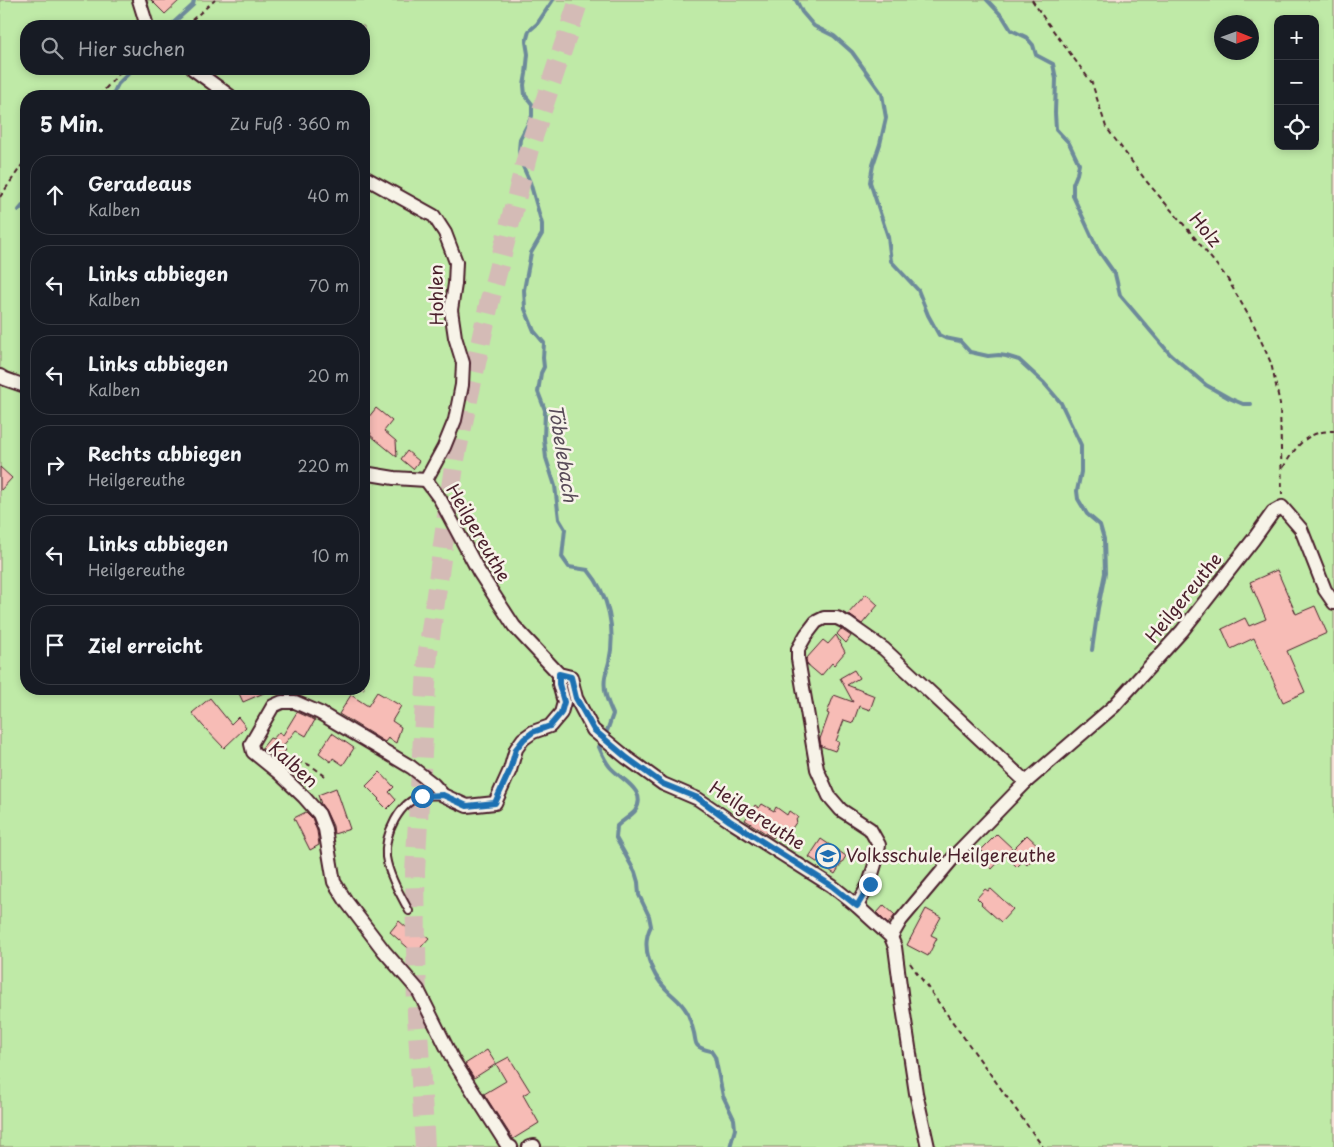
<!DOCTYPE html>
<html lang="de">
<meta charset="utf-8">
<style>
:root{--surface:#171b24;--page:#242831;--text:#f1f3f6;--muted:#9ea1a6;--line:#363941}
body{margin:0;font-family:"Playpen Sans",sans-serif;background:var(--page);color:var(--text)}
.controls{position:absolute;right:15px;top:15px;display:grid;overflow:hidden;border-radius:10px;box-shadow:0 2px 8px #0003}
.controls button{width:45px;height:45px;display:grid;place-items:center;padding:0;border:0;border-bottom:1px solid var(--line);background:var(--surface);color:var(--text);font:25px sans-serif}
.compass{position:absolute;left:1214px;top:15px;width:45px;height:45px;border-radius:50%;background:var(--surface);box-shadow:0 2px 8px #0003;rotate:91deg}
.stop{position:absolute;width:15px;height:15px;margin:-11px;border:4px solid #1f6fb2;border-radius:50%;background:#fff}
.stop.end{background:#1f6fb2;border-color:#fff;box-shadow:0 1px 5px #0008}
.list{margin:0;padding:0;list-style:none}
h2{display:flex;justify-content:space-between;align-items:center;height:65px;margin:0;padding:0 20px;font-size:21px}
h2 small{font-size:16px;font-weight:400;color:var(--muted)}
.list li{display:grid;grid-template-columns:32px 1fr auto;gap:15px;align-items:center;box-sizing:border-box;height:80px;margin:0 10px 10px;padding:0 10px;border:1px solid var(--line);border-radius:20px}
.list b{display:block;font-size:19px;white-space:nowrap}
.list p{margin:0;font-size:16px;white-space:nowrap;color:var(--muted)}
.list em{font-size:16px;font-style:normal;color:var(--muted)}
.icon{flex:none;width:28px;height:28px;fill:none;stroke:currentColor;stroke-width:2;stroke-linecap:round;stroke-linejoin:round}
.map{position:relative;flex:none;width:1334px;height:1147px;overflow:hidden}
.search{position:absolute;background:var(--surface);box-shadow:0 2px 8px #0003;left:20px;top:20px;width:350px;height:55px;display:flex;align-items:center;gap:12px;box-sizing:border-box;padding:0 18px;border-radius:20px;color:var(--muted);font-size:19px}
.panel{position:absolute;background:var(--surface);box-shadow:0 2px 8px #0003;left:20px;top:90px;width:350px;height:605px;border-radius:20px}
.map>svg:first-child{display:block}
</style>
<div class="map">
<svg width="1334" height="1147" viewBox="0 0 1334 1147">
<rect width="100%" height="100%" fill="#f7e2d9"/>
<filter id="ink" filterUnits="userSpaceOnUse"><feTurbulence type="fractalNoise" baseFrequency=".02" numOctaves="2"/><feDisplacementMap in="SourceGraphic" scale="10" xChannelSelector="R" yChannelSelector="G"/><feConvolveMatrix kernelMatrix="1 2 1 2 8 2 1 2 1" color-interpolation-filters="sRGB"/></filter>
<g filter="url(#ink)">
<!-- green -->
<path fill="#bfeaa7" stroke="#848469" fill-rule="evenodd" d="M0,0h1334v1147h-1334zM1278,19h37v127h-37zM1222,22h30v30h-30zM26,26h338v43h-338zM26,96h338v593h-338z"/>
<g fill="none" stroke-linecap="round" stroke-linejoin="round">
<!-- stream -->
<g stroke="#6d8a9a" stroke-width="4">
<path d="M553,0l-16,24 -8,7 -3,11 2,12 -2,20 -2,11 1,10 7,9v12l-12,23 -1,11 1,10 10,22 12,42v10l-11,19 -7,37 1,19 9,22 10,12 -1,15 1,9 -3,6 -3,19 7,18 -1,29 2,19 9,28 4,33 6,10 -3,28 7,10 19,3c21,25 28,60 21,92 -1,5 -3,9 -4,15 -2,13 2,24 8,37l-6,17 -8,16c3,7 6,14 11,20 10,12 39,24 25,44 -3,4 -14,11 -18,15l-1,12 19,34 3,10 1,13 10,21 2,10c-11,20 0,48 15,63 7,8 15,12 21,23 3,6 5,14 7,21 1,4 1,9 3,12 3,4 9,5 14,6l4,6 8,39 11,23 1,10 -5,18"/>
<polyline points="796,0 802,12 814,26 834,36 852,52 882,94 886,118 880,144 873,165 870,182 888,237 891,261 918,290 928,315 939,335 945,338 960,341 970,352 988,356 999,355 1006,356 1019,360 1044,383 1061,403 1081,445 1081,472 1077,491 1078,499 1087,514 1100,525 1104,539 1105,573 1098,608 1092,650"/>
<polyline points="987,0 1003,17 1011,30 1026,37 1033,45 1036,55 1053,64 1056,79 1055,113 1056,129 1069,143 1079,164 1077,174 1073,184 1073,196 1098,250 1115,274 1120,295 1170,354 1206,385 1229,398 1243,404 1251,404"/>
<polyline points="170,26 193,5 194,0"/>
<polyline points="112,96 118,84 133,69"/>
<polyline points="19,210 26,202"/>
</g>
</g>
<!-- building -->
<g fill="#f7bcb6" stroke="#4a1f2b">
<polygon points="151,0 180,0 165,14"/>
<polygon points="376,408 392,421 384,431 396,441 397,457 370,435 371,433 364,427 364,423"/>
<polygon points="407,451 419,461 413,469 401,459"/>
<polygon points="0,467 12,478 0,491"/>
<polygon points="1277,570 1296,614 1315,606 1327,633 1287,651 1305,692 1283,702 1254,638 1231,649 1222,629 1245,618 1249,626 1266,619 1250,582"/>
<polygon points="866,594 878,605 862,624 848,614"/>
<polygon points="841,629 851,636 846,643 837,634"/>
<polygon points="836,635 845,652 834,665 832,663 821,676 807,664 806,659 823,640 828,644"/>
<polygon points="854,670 859,678 847,685 875,696 870,710 859,706 853,723 844,720 836,741 839,742 835,751 821,746 820,739 829,714 827,713 834,695 853,702 840,678"/>
<polygon points="237,689 273,689 243,702"/>
<polygon points="377,692 401,706 392,721 401,727 396,743 388,738 385,742 339,714 351,695 368,706"/>
<polygon points="210,698 231,724 238,717 246,727 224,748 203,726 192,713"/>
<polygon points="297,712 315,720 306,736 296,730 282,747 286,750 277,761 262,748 270,738 273,739 279,732 283,735"/>
<polygon points="332,733 354,748 343,765 333,758 331,762 319,753"/>
<polygon points="380,772 394,787 389,792 396,800 387,809 378,800 379,799 366,786"/>
<polygon points="336,788 350,829 334,834 333,826 326,811 321,804 318,795"/>
<polygon points="762,804 774,811 776,807 787,815 789,811 798,817 796,820 797,821 786,837 778,832 773,838 745,820 755,805 759,808"/>
<polygon points="306,812 312,818 317,831 319,845 310,850 294,818"/>
<polygon points="997,834 1013,849 1027,835 1042,849 1027,865 1023,861 1017,867 1005,855 992,869 982,859 986,855 981,850"/>
<polygon points="821,839 846,856 835,874 809,857"/>
<polygon points="985,889 988,891 991,889 1013,909 1001,922 981,904 982,903 977,898"/>
<polygon points="884,905 895,915 888,924 877,913"/>
<polygon points="926,909 941,917 931,935 937,938 928,956 907,945"/>
<polygon points="399,921 407,928 411,923 429,938 415,954 390,932"/>
<polygon points="487,1050 496,1064 474,1078 465,1064"/>
<polygon points="509,1057 530,1091 523,1095 539,1123 513,1139 484,1094 506,1081 496,1064"/>
</g>
<g fill="none" stroke-linecap="round" stroke-linejoin="round">
<!-- primary-tunnel -->
<polyline stroke="#d4bbb6" stroke-width="20" stroke-dasharray="20 10" stroke-linecap="butt" points="425,1147 417,1015 415,872 428,652 455,459 489,304 529,149 579,0"/>
<defs>
<path id="lane" d="M409,911c-9,-17 -20,-35 -23,-54 -2,-22 13,-56 37,-61 6,-1 13,0 19,-1"/>
<g id="street">
<polyline points="139,0 147,26"/>
<polyline points="193,69 230,96"/>
<polyline points="364,177 434,216 445,233 456,262 455,284 451,310 455,337 463,363 462,385 455,420 444,447 426,480"/>
<polyline points="0,376 5,379 25,386 26,386"/>
<polyline points="364,473 394,478 426,480"/>
<polyline points="426,480 440,499 479,572 514,626 559,674 571,677 576,698 593,730 627,758 663,784 698,799 730,821 832,886 857,906 891,937 895,947 903,1008 916,1093 928,1147"/>
<polyline points="857,906 869,884 876,861 879,845 870,829 841,810 829,796 817,769 798,659 798,649 806,635 816,622 824,618 837,618 847,623 884,649 1026,782"/>
<polyline points="891,937 901,920 959,851 1026,782 1113,707 1182,631 1253,540 1273,512 1282,507 1301,529 1325,590 1334,603"/>
<polyline points="511,1147 507,1145 453,1060 418,990 384,951 346,901 334,882 325,829 319,814 304,797 279,773 253,752 251,744 273,706 282,702 295,702 320,713 411,767 433,784 443,795 467,806 495,803 510,770 516,749 523,739 533,732 550,726 561,713 564,702 559,684 559,674"/>
<polyline points="529,1147 534,1146"/>
</g>
</defs>
<!-- lane casing -->
<use href="#lane" stroke="#4a1f2b" stroke-width="10"/>
<!-- street casing -->
<use href="#street" stroke="#4a1f2b" stroke-width="16"/>
<!-- path -->
<g stroke="#4a1f2b" stroke-width="2" stroke-dasharray="5 4" stroke-linecap="butt">
<polyline points="1032,0 1044,18 1092,83 1106,127 1147,182 1191,233 1227,278 1254,325 1271,363 1280,404 1282,494"/>
<polyline points="185,26 215,0"/>
<polyline points="99,96 123,69"/>
<polyline points="0,197 26,159"/>
<path d="M1283,468c13,-22 23,-37 51,-37"/>
<path d="M289,766c13,-10 25,2 36,10"/>
<polyline points="910,963 1043,1147"/>
</g>
<!-- lane -->
<use href="#lane" stroke="#f7f3e8" stroke-width="6"/>
<!-- street -->
<use href="#street" stroke="#f7f3e8" stroke-width="12"/>
</g>
</g>
<g fill="none" stroke-linecap="round" stroke-linejoin="round" filter="url(#ink)">
<!-- route -->
<polyline stroke="#1f6fb2" stroke-width="6" points="422,796 443,795 467,806 495,803 510,770 516,749 524,739 533,732 550,726 561,713 564,702 559,684 559,674 571,677 576,698 594,730 627,758 663,784 698,798 730,821 832,886 857,906 870,884"/>
</g>
<!-- icons -->
<defs>
<symbol id="school-ring" viewBox="-11 -11 22 22"><circle r="9.5" fill="#f7f3e8" stroke="#1f6fb2" stroke-width="1.5"/><path d="M0-5L7-2L0 1L-7-2ZM-4 1L0 2.5L4 1V4Q0 6-4 4Z" fill="#1f6fb2"/></symbol>
</defs>
<g fill-rule="evenodd">
<use href="#school-ring" x="814" y="842" width="28" height="28"/>
</g>
<g text-anchor="middle" stroke-width="5" stroke-linejoin="round" paint-order="stroke">
<!-- street labels -->
<g font-size="18" fill="#4a1f2b" stroke="#f7f3e8">
<text transform="translate(1205 230) rotate(50)" y="6">Holz</text>
<text transform="translate(437 295) rotate(-91)" y="6">Hohlen</text>
<text transform="translate(478 533) rotate(60)" y="6">Heilgereuthe</text>
<text transform="translate(1184 598) rotate(-51)" y="6">Heilgereuthe</text>
<text transform="translate(293 765) rotate(42)" y="6">Kalben</text>
<text transform="translate(757 816) rotate(33)" y="6">Heilgereuthe</text>
</g>
<!-- poi labels -->
<g font-size="18" fill="#4a1f2b" stroke="#f7f3e8" text-anchor="start">
<text x="846" y="862">Volksschule Heilgereuthe</text>
</g>
<!-- water labels -->
<g font-size="19" font-style="italic" fill="#594c59" stroke="#f7f3e8">
<text transform="translate(563 453) rotate(81)" y="7">Töbelebach</text>
</g>
</g>
</svg>
<div class="controls">
<button>+</button>
<button>−</button>
<button><svg class="icon" aria-label="locate" viewBox="0 0 24 24"><circle cx="12" cy="12" r="6"/><path d="M12 2v4M12 18v4M2 12h4M18 12h4"/></svg></button>
</div>
<svg class="compass" viewBox="-18 -18 36 36"><path d="M0-13l5 13h-10z" fill="#e53935"/><path d="M0 13l5-13h-10z" fill="#9ea1a6"/></svg>
<div class="stop" style="left:422px;top:796px"></div>
<div class="stop end" style="left:870px;top:884px"></div>
<div class="search"><svg class="icon" aria-label="search" viewBox="0 0 24 24"><circle cx="10" cy="10" r="6"/><path d="M15 15l6 6"/></svg>Hier suchen</div>
<section class="panel">
<h2>5 Min.<small>Zu Fuß · 360 m</small></h2>
<ul class="list">
<li><svg class="icon" aria-label="ahead" viewBox="0 0 24 24"><path d="M12 20V5M6 11l6-6 6 6"/></svg><div><b>Geradeaus</b><p>Kalben</p></div><em>40 m</em></li>
<li><svg class="icon" aria-label="left" viewBox="0 0 24 24"><path d="M17 20v-9H6M10 6l-5 5 5 5"/></svg><div><b>Links abbiegen</b><p>Kalben</p></div><em>70 m</em></li>
<li><svg class="icon" aria-label="left" viewBox="0 0 24 24"><path d="M17 20v-9H6M10 6l-5 5 5 5"/></svg><div><b>Links abbiegen</b><p>Kalben</p></div><em>20 m</em></li>
<li><svg class="icon" aria-label="right" viewBox="0 0 24 24"><path d="M7 20v-9h11M14 6l5 5-5 5"/></svg><div><b>Rechts abbiegen</b><p>Heilgereuthe</p></div><em>220 m</em></li>
<li><svg class="icon" aria-label="left" viewBox="0 0 24 24"><path d="M17 20v-9H6M10 6l-5 5 5 5"/></svg><div><b>Links abbiegen</b><p>Heilgereuthe</p></div><em>10 m</em></li>
<li><svg class="icon" aria-label="arrive" viewBox="0 0 24 24"><path d="M6 21V4h12l-3 4 3 4H6"/></svg><div><b>Ziel erreicht</b></div></li>
</ul>
</section>
</div>
